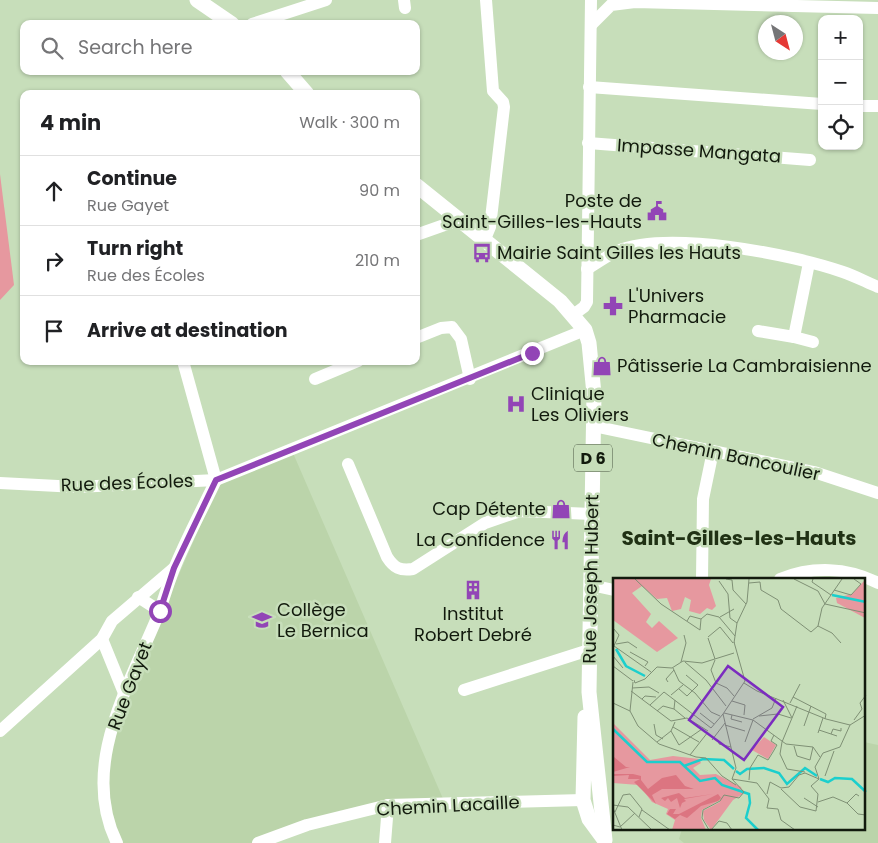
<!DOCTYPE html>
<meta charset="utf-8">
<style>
:root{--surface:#fff;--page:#f6f6f6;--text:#202124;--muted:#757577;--line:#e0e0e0}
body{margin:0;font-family:Poppins,sans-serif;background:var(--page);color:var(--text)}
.controls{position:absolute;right:15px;top:15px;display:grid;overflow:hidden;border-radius:10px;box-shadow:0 1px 4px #0004}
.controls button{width:45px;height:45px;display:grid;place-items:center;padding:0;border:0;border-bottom:1px solid var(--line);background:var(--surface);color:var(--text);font:25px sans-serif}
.compass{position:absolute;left:758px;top:15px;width:45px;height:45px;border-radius:50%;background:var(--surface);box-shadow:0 1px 4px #0004;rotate:144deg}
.stop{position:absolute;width:15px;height:15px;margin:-11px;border:4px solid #9245b6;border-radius:50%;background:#fff}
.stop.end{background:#9245b6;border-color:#fff;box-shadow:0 1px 5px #0008}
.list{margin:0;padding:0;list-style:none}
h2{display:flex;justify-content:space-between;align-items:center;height:65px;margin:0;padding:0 20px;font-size:21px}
h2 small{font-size:16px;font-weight:400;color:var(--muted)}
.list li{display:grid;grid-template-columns:32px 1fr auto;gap:15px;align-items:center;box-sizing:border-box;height:70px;padding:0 20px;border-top:1px solid var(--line)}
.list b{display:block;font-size:19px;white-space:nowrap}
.list p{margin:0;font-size:16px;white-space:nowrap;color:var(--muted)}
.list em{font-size:16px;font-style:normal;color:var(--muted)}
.icon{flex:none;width:28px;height:28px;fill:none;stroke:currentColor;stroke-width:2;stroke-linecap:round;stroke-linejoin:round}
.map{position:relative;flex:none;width:878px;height:843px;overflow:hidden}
.search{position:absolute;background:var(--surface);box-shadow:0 1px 4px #0004;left:20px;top:20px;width:400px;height:55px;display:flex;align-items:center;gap:12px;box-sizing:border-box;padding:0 18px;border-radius:10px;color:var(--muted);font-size:19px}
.panel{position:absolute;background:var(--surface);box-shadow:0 1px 4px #0004;left:20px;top:90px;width:400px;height:275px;border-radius:10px}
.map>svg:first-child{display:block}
</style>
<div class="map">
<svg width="878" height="843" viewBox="0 0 878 843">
<rect width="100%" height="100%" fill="#c7deba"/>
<!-- built -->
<g fill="#bbd4aa">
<polygon points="293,453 444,801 387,804 253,843 118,843 105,769 136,672 220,481"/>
<polygon points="864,742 878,745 878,843 684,843 679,839 682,829 864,829"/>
</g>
<!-- green -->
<polygon fill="#e6989f" points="0,174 14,285 0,300"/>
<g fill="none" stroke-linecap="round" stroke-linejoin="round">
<!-- minor -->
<g stroke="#fff" stroke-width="12">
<polyline points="404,0 405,8"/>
<polyline points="252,24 326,0"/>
<polyline points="591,25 611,5 635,2 878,8"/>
<polyline points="589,87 822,104"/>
<polyline points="859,106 878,106"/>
<polyline points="588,143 810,160"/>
<polyline points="416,235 450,223 457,217"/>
<polyline points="485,239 490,227 504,107 503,102 493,91 486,0"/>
<path d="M587,269c10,-6 20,-13 30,-18 51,-21 174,3 226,21 12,4 23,10 35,15"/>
<polyline points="573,315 584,307 587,302 591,0"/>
<polyline points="758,331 794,337 809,263"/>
<polyline points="794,337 813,342"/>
<polyline points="416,338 441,328 452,327 461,339 470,379"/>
<polyline points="183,361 216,480"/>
<polyline points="315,379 358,361"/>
<polyline points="593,426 814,472 878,493"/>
<path d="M348,464l39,93c7,11 13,14 26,12l72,-46 35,-12 72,3"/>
<polyline points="0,483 77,487 216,480 585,330"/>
<polyline points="702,579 703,499 713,451"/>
<path d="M780,579c32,-13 67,-12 98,4"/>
<polyline points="591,585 614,590"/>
<polyline points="138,597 160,611"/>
<polyline points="102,639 124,693"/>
<polyline points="464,690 589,650"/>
<polyline points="0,731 102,639 112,621 174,568"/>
<path d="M117,843c-37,-75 10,-154 39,-223 7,-17 11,-34 18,-51 12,-30 28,-59 42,-89"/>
<polyline points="258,843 307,825 388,805 583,800"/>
<polyline points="385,843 388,805"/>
</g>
<!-- major -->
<g stroke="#fff" stroke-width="15">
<polyline points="197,0 232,24"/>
<polyline points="287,71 307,94"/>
<polyline points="416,185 560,301 585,330 589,343 594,394 589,692 605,840"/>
<polyline points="585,717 583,800 589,819 603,838"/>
</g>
</g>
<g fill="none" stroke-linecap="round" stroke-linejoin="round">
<!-- route -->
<polyline stroke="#9245b6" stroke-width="6" points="160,611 174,568 216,480 532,353"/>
</g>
<!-- icons -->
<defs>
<symbol id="civic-bare" viewBox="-9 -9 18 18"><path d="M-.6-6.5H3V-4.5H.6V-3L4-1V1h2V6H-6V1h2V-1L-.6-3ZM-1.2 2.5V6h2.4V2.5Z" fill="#9245b6" stroke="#c7deba" stroke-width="2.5" paint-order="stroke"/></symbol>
<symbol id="bus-bare" viewBox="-9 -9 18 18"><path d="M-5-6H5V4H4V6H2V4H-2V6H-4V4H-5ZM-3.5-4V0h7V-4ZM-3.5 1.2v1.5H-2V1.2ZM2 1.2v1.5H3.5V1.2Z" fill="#9245b6" stroke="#c7deba" stroke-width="2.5" paint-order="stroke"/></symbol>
<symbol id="pharmacy-bare" viewBox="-9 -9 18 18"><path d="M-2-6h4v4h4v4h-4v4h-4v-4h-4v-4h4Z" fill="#9245b6" stroke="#c7deba" stroke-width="2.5" paint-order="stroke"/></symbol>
<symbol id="shop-bare" viewBox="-9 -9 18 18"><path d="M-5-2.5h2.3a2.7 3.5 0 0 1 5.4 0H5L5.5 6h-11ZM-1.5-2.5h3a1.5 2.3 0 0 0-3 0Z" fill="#9245b6" stroke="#c7deba" stroke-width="2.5" paint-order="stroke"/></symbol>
<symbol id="hospital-bare" viewBox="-9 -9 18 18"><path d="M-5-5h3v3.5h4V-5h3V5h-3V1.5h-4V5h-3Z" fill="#9245b6" stroke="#c7deba" stroke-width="2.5" paint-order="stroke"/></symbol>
<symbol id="restaurant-bare" viewBox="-9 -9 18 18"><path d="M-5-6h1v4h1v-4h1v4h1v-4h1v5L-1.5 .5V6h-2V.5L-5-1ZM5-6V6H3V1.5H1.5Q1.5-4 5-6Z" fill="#9245b6" stroke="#c7deba" stroke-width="2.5" paint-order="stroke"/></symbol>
<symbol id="building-bare" viewBox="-9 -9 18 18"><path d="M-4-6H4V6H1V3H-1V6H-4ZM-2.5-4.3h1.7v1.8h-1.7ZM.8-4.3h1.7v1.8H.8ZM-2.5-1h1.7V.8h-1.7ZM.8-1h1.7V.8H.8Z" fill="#9245b6" stroke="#c7deba" stroke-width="2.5" paint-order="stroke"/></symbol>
<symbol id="school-bare" viewBox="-9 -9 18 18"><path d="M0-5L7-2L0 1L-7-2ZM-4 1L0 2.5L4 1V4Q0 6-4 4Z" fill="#9245b6" stroke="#c7deba" stroke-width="2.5" paint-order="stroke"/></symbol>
</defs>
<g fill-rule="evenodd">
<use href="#civic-bare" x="643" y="197" width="28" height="28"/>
<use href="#bus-bare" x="468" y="239" width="28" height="28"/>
<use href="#pharmacy-bare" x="599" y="292" width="28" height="28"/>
<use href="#shop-bare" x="588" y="352" width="28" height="28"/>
<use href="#hospital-bare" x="502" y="390" width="28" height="28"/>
<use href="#shop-bare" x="547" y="495" width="28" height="28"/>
<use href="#restaurant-bare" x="546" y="526" width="28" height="28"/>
<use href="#building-bare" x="459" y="576" width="28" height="28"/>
<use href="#school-bare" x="248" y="606" width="28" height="28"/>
</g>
<g text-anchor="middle" stroke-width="5" stroke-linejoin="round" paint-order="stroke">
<!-- shield labels -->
<rect fill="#c7deba" stroke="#485541" stroke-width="1" x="574" y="444.5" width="38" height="27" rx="4"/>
<g font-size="16" font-weight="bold" fill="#121a0d">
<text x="593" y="464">D 6</text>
</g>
<!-- street labels -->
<g font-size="18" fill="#121a0d" stroke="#c7deba">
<text transform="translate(699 151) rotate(4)" y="6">Impasse Mangata</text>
<text transform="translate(736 457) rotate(12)" y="6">Chemin Bancoulier</text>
<text transform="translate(127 483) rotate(-2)" y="6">Rue des Écoles</text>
<text transform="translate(591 579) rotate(-89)" y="6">Rue Joseph Hubert</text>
<text transform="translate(130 686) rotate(-69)" y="6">Rue Gayet</text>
<text transform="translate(448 806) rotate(-3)" y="6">Chemin Lacaille</text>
</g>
<!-- poi labels -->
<g font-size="18" fill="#121a0d" stroke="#c7deba" text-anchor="start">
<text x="642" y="207" text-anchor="end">Poste de<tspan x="642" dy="21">Saint-Gilles-les-Hauts</tspan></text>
<text x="497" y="259">Mairie Saint Gilles les Hauts</text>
<text x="628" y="302">L'Univers<tspan x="628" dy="21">Pharmacie</tspan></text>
<text x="617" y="372">Pâtisserie La Cambraisienne</text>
<text x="531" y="400">Clinique<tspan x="531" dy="21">Les Oliviers</tspan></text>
<text x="546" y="515" text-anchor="end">Cap Détente</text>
<text x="545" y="546" text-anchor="end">La Confidence</text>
<text x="277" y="616">Collège<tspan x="277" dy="21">Le Bernica</tspan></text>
<text x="473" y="620" text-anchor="middle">Institut<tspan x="473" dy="21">Robert Debré</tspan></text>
</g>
<!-- quarter labels -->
<g font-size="20" font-weight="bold" fill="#203114" stroke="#c7deba">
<text x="739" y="545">Saint-Gilles-les-Hauts</text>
</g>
</g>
<!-- overview -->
<g transform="translate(613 578)">
<rect width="252" height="252" fill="#c7deba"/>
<path d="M0,1h98l-2,6 7,21 -4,4 -5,-2 -7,6 -11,-3 2,-11 -6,-3 -4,12 -9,2 -5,-13 -10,1 -15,-13 -10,7 19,21 -5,8 6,6 7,-7 19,17 -21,14 -44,-32zM251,3h1v37l-28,-15 -1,-5 16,-4zM0,145l37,37 23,-4 26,3 2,4 -8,5 7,7 16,-1 25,13 2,7 -10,6 -22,30 -7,-10 -1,-9 17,-9v-2l-18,10 -1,8 5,12h-34l3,-10 -9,-6 2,-5 -16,-7 -13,-17 -26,-2zM151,159l12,8 -8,14 -16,-9z" fill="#e6989f"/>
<path d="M1,179l12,10h4l-17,5zM0,196h20l8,2v4l7,9 14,-11 14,-3 9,11 9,3h-32l-10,6 4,9 -22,-22 6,-3h-12l1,-4 -16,1zM66,215l6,5 28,-4 -29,5 2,2 -4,2 -2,5 -3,-10 -6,4 -3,-4 -3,3 -4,-3zM105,216l3,4 -3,3 -17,5 -14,12 -7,-3 -5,4 -8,-5 3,-5h6l-3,5h6z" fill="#dc7581"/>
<path fill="none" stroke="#1bcfcd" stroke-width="2.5" d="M219,17l34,7M3,71l10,17 19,10M0,151l34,33h33l20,19 15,-3 7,7 27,9 1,9 -4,15 12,12M71,188l19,-7 21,1 10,9M123,193l4,3 7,-5 17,-1 15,5 8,11 18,-16 12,8M207,201l8,3 7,-4 17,1 14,13"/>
<path fill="none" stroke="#7f9075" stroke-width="1" d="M22,1l26,25 39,26 1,-11M113,1l6,1 1,10M181,1l24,12 7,13M200,1l-1,3 19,13M106,3l9,13 2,24 7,5M136,5l11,-1 1,8 17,10 3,9 30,23 7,-6 4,-18 20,-29M120,12l13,14M221,12l17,5 10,-11 -7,-5M212,26l41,9M107,39l14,-8M88,41l6,-5 12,3 16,19M74,43l3,-5 11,3M205,48l14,7 9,10M0,50l6,7 -6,13M95,59l12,-10 13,16M95,60l7,21M121,65l3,-20 10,-21 2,-23M3,66l12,-2 9,6M1,68l37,26M17,74l18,10 -3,4M0,78l10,12M102,82l-4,10 5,13 11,5 7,8M68,84l5,-19 -2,-8M72,84l21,18 20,26M0,88l20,15M60,90l6,13 16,12 16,19 9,4M73,97l12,10 -6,6M21,102l1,3 10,-4 12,-12 15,1 11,-7 19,2 32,-10M55,104l-2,-3 8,-9M131,105l13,8 69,28 24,6M19,110l17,-1 10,6M66,111l8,7 5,-5M18,113l40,30 16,-3 21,13M58,117l12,-10M180,119l33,17 -1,5M29,121l3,-3 11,1M62,122l-1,9 11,9M170,122l9,18M119,123l13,4 -1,10M0,125l17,8M177,125l10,-19M37,127l14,-13 47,36M184,128l-15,36 -2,12 7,15 18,3M17,133l8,15 21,18 37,13 10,1 16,18 14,9M17,133l3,-29M44,133l6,-5 11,3M87,135l14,11M111,135l29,7 33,24 27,3 7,10M119,137l-1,4 11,3M146,138l19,-2 13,4M140,141l19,-11 4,-10M241,142l8,-11 -2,-6 6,-8M41,146l2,11 7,4M112,147l20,6M191,148l7,-20M60,149l26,15M98,150l12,-14M206,152l18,6M58,153l8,14M205,155l5,-15M218,156l2,-5 8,2v-3M99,162l13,-17M106,163v3l12,3M44,164l14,-11 4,-9M132,164l8,-22M66,167l23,-16M181,168l3,10 13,4 3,-13M77,177l18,-23M212,198l9,-25M119,201l25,4 12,16 -2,9 11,1 3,11 14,10M136,202l1,-12 8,-13 10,5 5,-8 4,-7 -6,-4 3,-6M168,211l19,18 16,4 2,-17 -7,-8 8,-7M17,216l12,15 -3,8M154,216l3,-12 11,6 8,-1 10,-12 6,-2 14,6 -4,-12 8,-14 17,-6 10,-22 16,-10M246,218l-3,-2 -9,9 11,11 8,1M191,220l14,9M205,224l15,-5 14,6M0,227l15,2 24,23M0,230l9,22M29,232l28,20M2,234l8,-17 7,-1M0,247l7,2 15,-14M96,252l-7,-12 1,-8 17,-9 4,-6 15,3 5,-6 -12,-13 4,-11 -13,-54 22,-33 -11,-39M98,252l8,-9 8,2 5,7"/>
<path fill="#7b2cbf" fill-opacity="0.15" stroke="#7b2cbf" stroke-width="2.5" d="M115,88l55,41 -39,53 -55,-40z"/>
<rect width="252" height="252" fill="none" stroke="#121a0d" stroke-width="2.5"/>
</g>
</svg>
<div class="controls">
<button>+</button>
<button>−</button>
<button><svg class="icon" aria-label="locate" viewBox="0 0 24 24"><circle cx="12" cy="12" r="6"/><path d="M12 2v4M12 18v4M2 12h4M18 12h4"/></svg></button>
</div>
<svg class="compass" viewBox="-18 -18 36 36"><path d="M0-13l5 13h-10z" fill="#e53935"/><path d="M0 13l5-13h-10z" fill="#757577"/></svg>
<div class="stop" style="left:160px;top:611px"></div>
<div class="stop end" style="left:532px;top:353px"></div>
<div class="search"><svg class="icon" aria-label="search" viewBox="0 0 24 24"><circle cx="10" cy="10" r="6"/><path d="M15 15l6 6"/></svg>Search here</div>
<section class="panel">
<h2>4 min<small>Walk · 300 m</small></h2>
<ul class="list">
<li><svg class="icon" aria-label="ahead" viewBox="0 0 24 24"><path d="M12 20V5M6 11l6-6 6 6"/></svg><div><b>Continue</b><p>Rue Gayet</p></div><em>90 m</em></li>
<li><svg class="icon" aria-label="right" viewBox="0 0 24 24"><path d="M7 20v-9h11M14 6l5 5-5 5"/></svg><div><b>Turn right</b><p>Rue des Écoles</p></div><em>210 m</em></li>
<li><svg class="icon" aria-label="arrive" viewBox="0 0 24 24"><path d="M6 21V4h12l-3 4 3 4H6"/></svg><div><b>Arrive at destination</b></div></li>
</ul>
</section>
</div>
